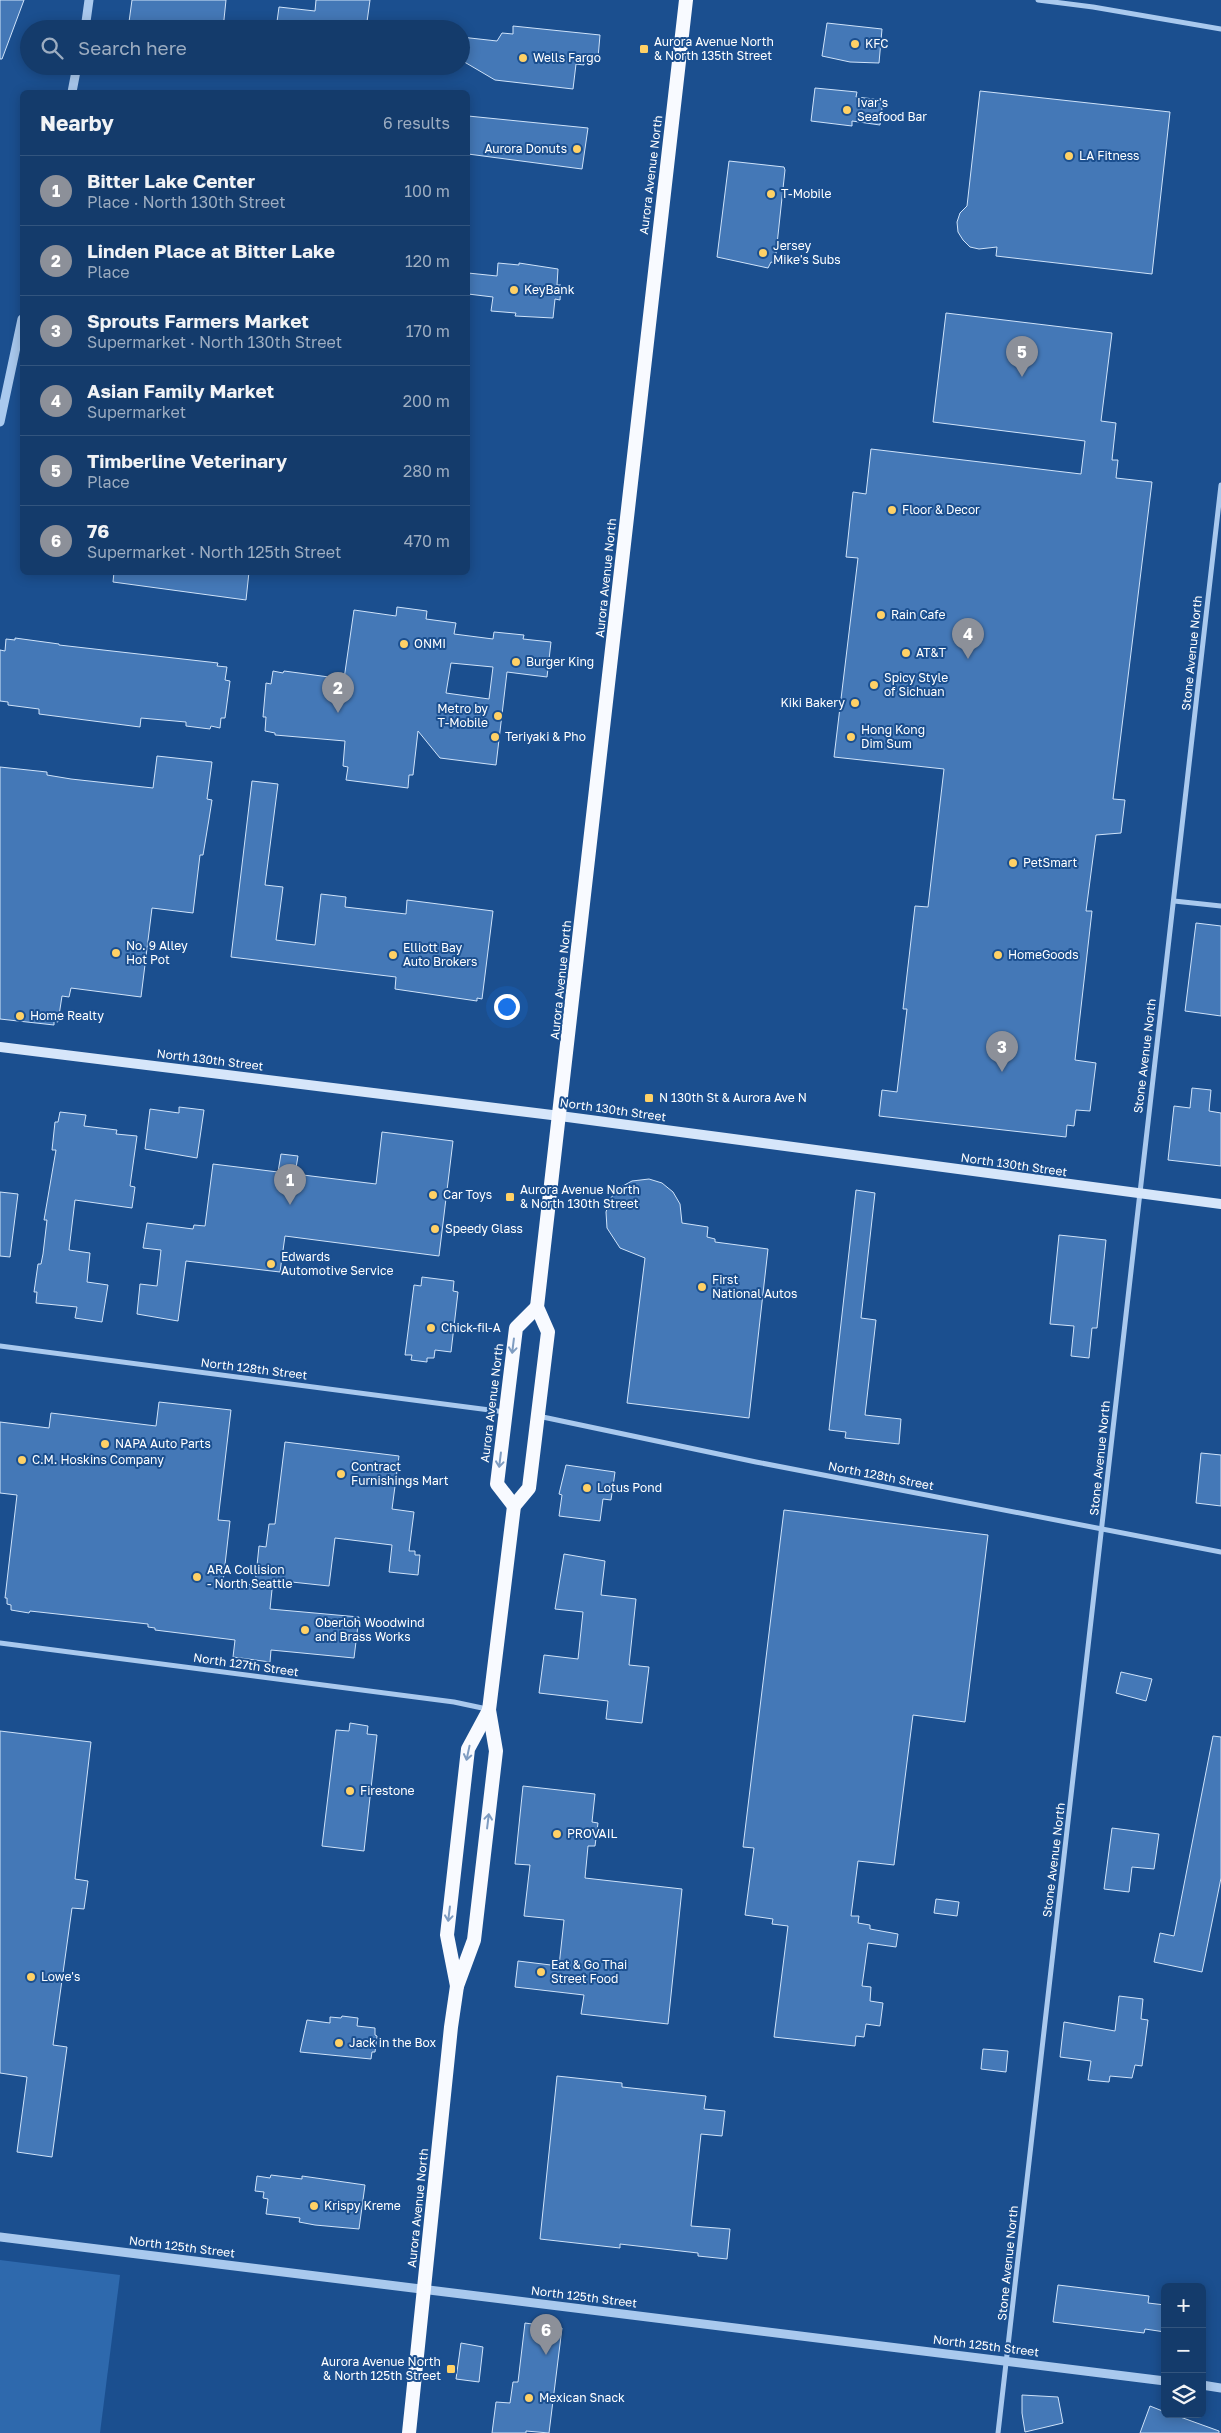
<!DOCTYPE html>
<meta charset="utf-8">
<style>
:root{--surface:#143b6b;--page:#214673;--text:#f1f3f6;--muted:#9dadc1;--line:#33557e;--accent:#8c9099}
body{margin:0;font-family:"Golos Text",sans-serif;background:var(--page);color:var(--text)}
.controls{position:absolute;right:15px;bottom:15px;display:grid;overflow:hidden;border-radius:8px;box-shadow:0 2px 12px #0003}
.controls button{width:45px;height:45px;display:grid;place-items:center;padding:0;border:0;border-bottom:1px solid var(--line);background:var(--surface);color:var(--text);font:25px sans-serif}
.you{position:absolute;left:506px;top:1006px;width:18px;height:18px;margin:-12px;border:4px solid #fff;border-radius:50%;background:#1a73e8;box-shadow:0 0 0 8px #1a73e833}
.badge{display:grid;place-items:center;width:32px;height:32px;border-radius:50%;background:var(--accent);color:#fff;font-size:16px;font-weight:700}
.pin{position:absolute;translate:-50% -41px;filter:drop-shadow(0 1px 2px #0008)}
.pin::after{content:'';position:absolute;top:26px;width:18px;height:15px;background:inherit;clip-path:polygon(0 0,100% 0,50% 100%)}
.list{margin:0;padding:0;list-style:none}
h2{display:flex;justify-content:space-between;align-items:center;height:65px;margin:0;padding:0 20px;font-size:21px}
h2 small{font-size:16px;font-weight:400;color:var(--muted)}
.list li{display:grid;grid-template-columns:32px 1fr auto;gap:15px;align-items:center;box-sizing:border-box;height:70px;padding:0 20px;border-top:1px solid var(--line)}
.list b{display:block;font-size:19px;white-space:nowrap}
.list p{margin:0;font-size:16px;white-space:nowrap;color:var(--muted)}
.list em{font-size:16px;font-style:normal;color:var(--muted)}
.icon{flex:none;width:28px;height:28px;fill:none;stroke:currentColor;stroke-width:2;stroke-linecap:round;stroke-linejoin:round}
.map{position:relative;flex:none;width:1221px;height:2433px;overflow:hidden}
.search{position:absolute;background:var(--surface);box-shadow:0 2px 12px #0003;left:20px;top:20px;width:450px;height:55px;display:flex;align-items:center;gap:12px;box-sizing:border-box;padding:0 18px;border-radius:28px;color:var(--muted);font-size:19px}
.panel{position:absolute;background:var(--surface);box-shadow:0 2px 12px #0003;left:20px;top:90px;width:450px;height:485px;border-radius:8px}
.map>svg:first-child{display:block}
</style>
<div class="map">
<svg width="1221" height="2433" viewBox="0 0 1221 2433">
<rect width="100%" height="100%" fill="#1b4f8f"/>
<!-- green -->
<polygon fill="#2e69ad" points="0,2260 120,2275 100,2433 0,2433"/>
<!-- building -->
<g fill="#4478b7" stroke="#cfe3fa" fill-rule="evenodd">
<polygon points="0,0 24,0 2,59 0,59"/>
<polygon points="132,0 226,0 223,29 155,29 155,26 129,22"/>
<polygon points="316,0 370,0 366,29 276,29 279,7 315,11"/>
<polygon points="827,23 882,29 879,63 850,62 822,56"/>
<polygon points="513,26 600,35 598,58 585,57 584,65 576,64 573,89 495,80 461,60 461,37 497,41 502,33 513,34"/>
<polygon points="815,88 857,92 856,97 883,100 880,125 852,121 852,126 811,121"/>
<polygon points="980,91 1170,112 1152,274 996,256 997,247 979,249 970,247 963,240 958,232 957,222 960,213 967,206"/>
<polygon points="468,116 588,128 582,169 468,154"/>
<polygon points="729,161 784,167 785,170 775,263 771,262 768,268 717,257"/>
<polygon points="498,263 519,265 519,263 558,269 557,285 561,285 560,300 555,299 553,318 515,316 516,313 491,311 493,297 468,294 468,273 497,276"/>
<polygon points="946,313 1112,333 1101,421 1116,423 1112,460 1118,460 1116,478 1152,482 1113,799 1125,800 1121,833 1096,835 1086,911 1092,911 1075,1060 1096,1063 1090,1111 1076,1110 1074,1126 1067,1125 1066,1137 879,1116 882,1090 897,1092 907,1009 903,1009 915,906 928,907 944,769 834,757 858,558 846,557 853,492 866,494 871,449 1081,474 1085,441 933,422"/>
<polygon points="114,572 249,572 246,600 113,582"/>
<path d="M397,607l30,4 -1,8 30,4 -2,11 39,5 1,-7 30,3 -1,4 28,3 -4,35 -40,-5 -11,93 -56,-7 -22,-27 -5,44h-4l-1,13 -62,-8 2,-13 -5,-1 2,-25 -70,-6v-2l-10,-2 1,-14h-3l3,-34 5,1 2,-13 10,2 1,-2 60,8 10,-69 42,6zM451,663l42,4 -4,32 -43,-6z"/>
<polygon points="15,638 59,644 59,645 218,663 217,666 227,667 225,680 230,681 225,718 221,718 220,728 211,726 210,729 186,726 186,722 141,718 140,727 39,714 39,709 8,705 8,702 0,701 0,650 5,651 6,639 15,640"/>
<polygon points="157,756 212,762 207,799 212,800 209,819 203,855 200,855 193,913 152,908 141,997 71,988 69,997 62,996 58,1022 54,1021 54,1025 0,1019 0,767 47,772 47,775 71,779 153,788"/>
<polygon points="252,781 278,784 265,885 283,887 276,940 315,945 321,894 346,897 345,907 406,914 407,900 493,911 482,999 477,998 477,1001 395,989 396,977 231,957"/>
<polygon points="1196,923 1221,926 1221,1016 1185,1011"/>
<polygon points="1192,1088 1211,1090 1209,1111 1221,1113 1221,1166 1168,1160 1174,1106 1190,1108"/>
<polygon points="179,1107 204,1110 197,1158 145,1149 150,1109 179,1113"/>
<polygon points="60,1112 86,1115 84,1126 117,1130 116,1134 137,1136 130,1186 135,1187 132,1208 75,1200 69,1250 90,1253 87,1282 108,1285 102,1322 75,1318 77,1307 36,1303 37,1292 34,1292 38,1264 41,1264 43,1254 47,1220 44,1220 56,1150 52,1150 55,1122 58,1122"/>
<polygon points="382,1132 453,1141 439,1256 285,1236 280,1272 186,1261 178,1321 137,1314 140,1284 157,1286 161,1250 143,1248 147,1223 193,1229 194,1225 205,1226 213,1164 278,1172 281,1154 298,1156 295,1174 376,1184"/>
<polygon points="649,1179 662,1183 673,1192 680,1204 682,1223 708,1227 707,1237 715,1239 715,1242 768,1249 749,1418 627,1403 645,1258 620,1248 607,1228 606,1212 610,1199 619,1188 632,1181"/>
<polygon points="856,1190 875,1193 861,1318 876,1320 865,1415 901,1419 899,1444 845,1438 846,1432 829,1430"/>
<polygon points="0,1192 18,1194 10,1257 0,1256"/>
<polygon points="1059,1235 1106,1240 1097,1328 1092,1328 1089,1358 1071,1356 1074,1326 1050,1324"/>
<polygon points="422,1277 454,1281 453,1291 458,1292 451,1352 435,1350 434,1358 427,1358 427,1362 411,1360 412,1355 405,1355 414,1285 421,1286"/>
<polygon points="159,1402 231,1410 218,1520 230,1521 223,1582 255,1585 259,1546 266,1547 269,1524 275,1524 285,1442 399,1456 392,1509 414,1512 409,1551 415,1551 415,1555 420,1555 418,1575 389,1572 392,1545 335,1538 329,1586 273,1580 270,1609 359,1617 354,1658 271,1650 270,1662 233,1657 235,1640 155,1630 155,1628 148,1627 148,1624 30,1611 29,1613 11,1610 11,1605 7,1604 7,1598 5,1598 17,1495 0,1493 0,1422 49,1428 51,1413 156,1426"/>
<polygon points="1201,1453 1221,1455 1221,1506 1196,1503"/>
<polygon points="566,1465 615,1472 611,1500 603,1499 600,1521 559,1516 562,1495 559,1494"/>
<polygon points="784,1510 988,1535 965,1722 913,1715 894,1865 858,1861 851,1916 859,1916 858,1923 870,1925 870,1929 898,1934 896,1947 868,1943 862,1986 871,1987 870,2001 883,2003 880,2026 866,2024 864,2037 856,2036 855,2046 774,2037 788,1926 772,1924 773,1919 745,1915 754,1848 743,1847"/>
<polygon points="564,1554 605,1561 601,1595 636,1599 629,1665 649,1667 642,1723 606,1719 608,1701 539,1693 544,1655 578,1659 583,1612 555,1609"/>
<polygon points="1121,1672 1152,1679 1146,1701 1116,1693"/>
<polygon points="350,1723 368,1726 367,1734 377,1735 364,1851 322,1846 336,1730 349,1731"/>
<polygon points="0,1731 91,1742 75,1879 88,1881 84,1909 72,1908 53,2045 67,2047 52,2157 17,2152 27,2077 0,2073"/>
<polygon points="1213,1736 1221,1737 1221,1878 1202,1972 1154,1962 1160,1933 1174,1936"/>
<polygon points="523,1786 595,1794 592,1822 598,1823 595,1846 588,1846 585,1878 682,1889 668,2024 581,2014 584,1995 515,1987 518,1961 559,1966 564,1920 524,1916 530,1865 515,1864"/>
<polygon points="1112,1828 1159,1834 1154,1869 1132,1867 1129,1892 1104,1889"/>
<polygon points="936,1899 959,1902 957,1916 934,1913"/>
<polygon points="1119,1996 1143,1999 1141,2019 1148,2020 1142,2066 1135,2065 1132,2078 1110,2076 1109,2082 1088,2080 1091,2061 1060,2057 1064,2022 1115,2031"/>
<polygon points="342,2016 358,2018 357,2026 375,2028 375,2035 377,2036 375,2052 372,2052 371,2059 300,2052 307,2020 330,2023 330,2017 341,2018"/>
<polygon points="983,2049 1008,2051 1006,2072 981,2069"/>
<polygon points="557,2076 622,2083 622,2087 706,2096 704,2109 725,2111 722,2136 701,2134 691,2226 730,2229 727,2259 698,2256 698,2253 620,2244 620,2248 540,2239"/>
<polygon points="271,2175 302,2179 302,2176 365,2185 359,2229 315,2225 299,2222 300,2218 266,2214 268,2199 263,2198 264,2192 255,2191 257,2176 270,2178"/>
<polygon points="1058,2285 1149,2296 1148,2303 1165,2305 1165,2332 1145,2329 1144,2333 1053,2322"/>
<polygon points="525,2323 562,2328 549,2433 526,2431 526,2433 492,2433 496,2402 510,2403 513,2382 518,2382"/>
<polygon points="461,2343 483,2347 479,2382 456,2379"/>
<polygon points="1022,2395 1058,2397 1063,2423 1025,2432 1022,2413"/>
<polygon points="1150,2406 1165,2412 1165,2414 1172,2414 1219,2431 1219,2433 1140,2433"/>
</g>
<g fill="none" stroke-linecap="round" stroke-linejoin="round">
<!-- minor -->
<g stroke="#a9c9ee" stroke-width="5">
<polyline points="1038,0 1093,7 1221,29"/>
<polyline points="1174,901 1221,906"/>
<polyline points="0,1346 505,1412"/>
<polyline points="538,1416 756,1462 1221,1552"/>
<polyline points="0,1643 454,1702 487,1709"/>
<polyline points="998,2433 1221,485"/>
</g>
<!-- tertiary -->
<g stroke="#a9c9ee" stroke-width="9">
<polyline points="85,29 89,0"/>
<polyline points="72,92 77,66"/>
<polyline points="0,422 22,319"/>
<polyline points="0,2237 1165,2381"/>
<polyline points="1202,2385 1221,2388"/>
</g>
<!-- secondary -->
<polyline stroke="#d6e6fa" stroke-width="10" points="0,1047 560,1116 1221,1204"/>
<!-- trunk -->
<g stroke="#f8faff" stroke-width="14">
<polyline points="514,1506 497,1484 516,1328 537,1307"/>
<polyline points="457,1986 447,1935 468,1749 489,1710"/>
<polyline points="409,2433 451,2027 457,1986 474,1940 496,1751 489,1710 514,1506 529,1488 548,1332 537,1307 686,0"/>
</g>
</g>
<!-- one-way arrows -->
<defs><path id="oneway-shaft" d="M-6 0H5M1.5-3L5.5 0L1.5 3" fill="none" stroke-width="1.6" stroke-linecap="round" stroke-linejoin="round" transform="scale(1.25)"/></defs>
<g stroke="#7e9cc1">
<use href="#oneway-shaft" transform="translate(513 1346) rotate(97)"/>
<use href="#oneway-shaft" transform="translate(500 1460) rotate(97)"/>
<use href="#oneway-shaft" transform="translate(468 1753) rotate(102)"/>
<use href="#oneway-shaft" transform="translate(488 1821) rotate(-83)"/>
<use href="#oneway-shaft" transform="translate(449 1914) rotate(97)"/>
</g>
<!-- markers -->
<g fill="#ffd166" stroke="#1b4f8f" stroke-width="2">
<circle cx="855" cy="44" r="5"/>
<rect x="639" y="44" width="10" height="10" rx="2.5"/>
<circle cx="523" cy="58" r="5"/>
<circle cx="847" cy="110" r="5"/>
<circle cx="577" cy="149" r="5"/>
<circle cx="1069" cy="156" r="5"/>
<circle cx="771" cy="194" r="5"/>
<circle cx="763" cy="253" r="5"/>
<circle cx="514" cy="290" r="5"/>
<circle cx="892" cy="510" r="5"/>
<circle cx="881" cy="615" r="5"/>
<circle cx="404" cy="644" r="5"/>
<circle cx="906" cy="653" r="5"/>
<circle cx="516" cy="662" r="5"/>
<circle cx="874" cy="685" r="5"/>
<circle cx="855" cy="703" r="5"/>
<circle cx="498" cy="716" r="5"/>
<circle cx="495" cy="737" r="5"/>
<circle cx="851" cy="737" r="5"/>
<circle cx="1013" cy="863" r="5"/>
<circle cx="116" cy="953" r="5"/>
<circle cx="393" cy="955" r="5"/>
<circle cx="998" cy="955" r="5"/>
<circle cx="20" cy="1016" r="5"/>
<rect x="644" y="1093" width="10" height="10" rx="2.5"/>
<circle cx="433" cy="1195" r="5"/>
<rect x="505" y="1192" width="10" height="10" rx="2.5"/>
<circle cx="435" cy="1229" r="5"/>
<circle cx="271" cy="1264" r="5"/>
<circle cx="702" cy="1287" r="5"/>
<circle cx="431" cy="1328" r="5"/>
<circle cx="105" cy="1444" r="5"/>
<circle cx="22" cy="1460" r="5"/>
<circle cx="341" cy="1474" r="5"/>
<circle cx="587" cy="1488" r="5"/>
<circle cx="197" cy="1577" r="5"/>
<circle cx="305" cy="1630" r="5"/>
<circle cx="350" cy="1791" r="5"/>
<circle cx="557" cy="1834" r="5"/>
<circle cx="541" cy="1972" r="5"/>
<circle cx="31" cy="1977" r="5"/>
<circle cx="339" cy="2043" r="5"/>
<circle cx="314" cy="2206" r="5"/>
<rect x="446" y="2364" width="10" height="10" rx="2.5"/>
<circle cx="529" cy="2398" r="5"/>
</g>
<g text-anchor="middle" stroke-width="4" stroke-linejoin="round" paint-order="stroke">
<!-- poi labels -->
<g font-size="12" fill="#fff" stroke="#1b4f8f" text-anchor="start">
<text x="654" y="46">Aurora Avenue North<tspan x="654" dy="14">&amp; North 135th Street</tspan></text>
<text x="865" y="48">KFC</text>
<text x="533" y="62">Wells Fargo</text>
<text x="857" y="107">Ivar's<tspan x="857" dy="14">Seafood Bar</tspan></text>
<text x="567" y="153" text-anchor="end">Aurora Donuts</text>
<text x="1079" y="160">LA Fitness</text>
<text x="781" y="198">T-Mobile</text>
<text x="773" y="250">Jersey<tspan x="773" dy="14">Mike's Subs</tspan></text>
<text x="524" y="294">KeyBank</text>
<text x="902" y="514">Floor &amp; Decor</text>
<text x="891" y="619">Rain Cafe</text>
<text x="414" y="648">ONMI</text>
<text x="916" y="657">AT&amp;T</text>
<text x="526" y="666">Burger King</text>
<text x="884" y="682">Spicy Style<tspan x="884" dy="14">of Sichuan</tspan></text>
<text x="845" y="707" text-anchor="end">Kiki Bakery</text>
<text x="488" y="713" text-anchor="end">Metro by<tspan x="488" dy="14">T-Mobile</tspan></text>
<text x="861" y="734">Hong Kong<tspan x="861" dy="14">Dim Sum</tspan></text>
<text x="505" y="741">Teriyaki &amp; Pho</text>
<text x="1023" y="867">PetSmart</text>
<text x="126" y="950">No. 9 Alley<tspan x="126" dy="14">Hot Pot</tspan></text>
<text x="403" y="952">Elliott Bay<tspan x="403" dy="14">Auto Brokers</tspan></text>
<text x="1008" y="959">HomeGoods</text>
<text x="30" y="1020">Home Realty</text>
<text x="659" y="1102">N 130th St &amp; Aurora Ave N</text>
<text x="520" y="1194">Aurora Avenue North<tspan x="520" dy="14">&amp; North 130th Street</tspan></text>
<text x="443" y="1199">Car Toys</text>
<text x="445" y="1233">Speedy Glass</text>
<text x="281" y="1261">Edwards<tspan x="281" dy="14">Automotive Service</tspan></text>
<text x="712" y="1284">First<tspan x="712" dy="14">National Autos</tspan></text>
<text x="441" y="1332">Chick-fil-A</text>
<text x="115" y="1448">NAPA Auto Parts</text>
<text x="32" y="1464">C.M. Hoskins Company</text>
<text x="351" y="1471">Contract<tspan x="351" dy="14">Furnishings Mart</tspan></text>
<text x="597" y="1492">Lotus Pond</text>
<text x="207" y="1574">ARA Collision<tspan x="207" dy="14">- North Seattle</tspan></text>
<text x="315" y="1627">Oberloh Woodwind<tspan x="315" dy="14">and Brass Works</tspan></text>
<text x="360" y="1795">Firestone</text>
<text x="567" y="1838">PROVAIL</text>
<text x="551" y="1969">Eat &amp; Go Thai<tspan x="551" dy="14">Street Food</tspan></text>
<text x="41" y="1981">Lowe's</text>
<text x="349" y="2047">Jack in the Box</text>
<text x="324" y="2210">Krispy Kreme</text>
<text x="441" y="2366" text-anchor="end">Aurora Avenue North<tspan x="441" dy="14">&amp; North 125th Street</tspan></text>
<text x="539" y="2402">Mexican Snack</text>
</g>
<!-- street labels -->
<g font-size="12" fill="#fff" stroke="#1b4f8f">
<text transform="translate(651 175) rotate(-83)" y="4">Aurora Avenue North</text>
<text transform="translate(606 578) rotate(-84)" y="4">Aurora Avenue North</text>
<text transform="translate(1192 653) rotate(-84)" y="4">Stone Avenue North</text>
<text transform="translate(561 980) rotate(-84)" y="4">Aurora Avenue North</text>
<text transform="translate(1145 1056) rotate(-83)" y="4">Stone Avenue North</text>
<text transform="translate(210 1060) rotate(7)" y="4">North 130th Street</text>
<text transform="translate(613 1110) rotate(8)" y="4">North 130th Street</text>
<text transform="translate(1014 1165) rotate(8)" y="4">North 130th Street</text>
<text transform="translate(254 1369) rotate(7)" y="4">North 128th Street</text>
<text transform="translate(492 1403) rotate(-83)" y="4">Aurora Avenue North</text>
<text transform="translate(1100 1458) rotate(-84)" y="4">Stone Avenue North</text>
<text transform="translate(881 1476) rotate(11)" y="4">North 128th Street</text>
<text transform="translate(246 1665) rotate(8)" y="4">North 127th Street</text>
<text transform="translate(1054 1860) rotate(-83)" y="4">Stone Avenue North</text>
<text transform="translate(418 2208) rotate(-84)" y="4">Aurora Avenue North</text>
<text transform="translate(182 2247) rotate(7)" y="4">North 125th Street</text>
<text transform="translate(1008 2263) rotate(-84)" y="4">Stone Avenue North</text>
<text transform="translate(584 2297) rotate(7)" y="4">North 125th Street</text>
<text transform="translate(986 2346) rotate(7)" y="4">North 125th Street</text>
</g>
</g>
</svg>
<div class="controls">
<button>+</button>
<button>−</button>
<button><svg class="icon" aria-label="layers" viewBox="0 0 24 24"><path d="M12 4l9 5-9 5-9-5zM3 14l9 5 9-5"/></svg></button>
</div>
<div class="you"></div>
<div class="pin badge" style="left:290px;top:1205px">1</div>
<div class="pin badge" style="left:338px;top:713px">2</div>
<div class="pin badge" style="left:1002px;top:1072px">3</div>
<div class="pin badge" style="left:968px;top:659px">4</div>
<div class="pin badge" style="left:1022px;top:377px">5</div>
<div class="pin badge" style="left:546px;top:2355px">6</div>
<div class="search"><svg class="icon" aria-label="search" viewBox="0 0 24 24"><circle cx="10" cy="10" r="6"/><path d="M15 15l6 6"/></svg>Search here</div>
<section class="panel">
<h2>Nearby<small>6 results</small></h2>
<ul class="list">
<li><span class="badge">1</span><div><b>Bitter Lake Center</b><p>Place · North 130th Street</p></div><em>100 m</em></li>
<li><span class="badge">2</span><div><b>Linden Place at Bitter Lake</b><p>Place</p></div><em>120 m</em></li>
<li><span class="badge">3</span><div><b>Sprouts Farmers Market</b><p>Supermarket · North 130th Street</p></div><em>170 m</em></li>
<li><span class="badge">4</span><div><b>Asian Family Market</b><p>Supermarket</p></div><em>200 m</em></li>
<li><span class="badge">5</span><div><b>Timberline Veterinary</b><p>Place</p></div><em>280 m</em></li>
<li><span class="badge">6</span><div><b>76</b><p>Supermarket · North 125th Street</p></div><em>470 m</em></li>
</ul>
</section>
</div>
